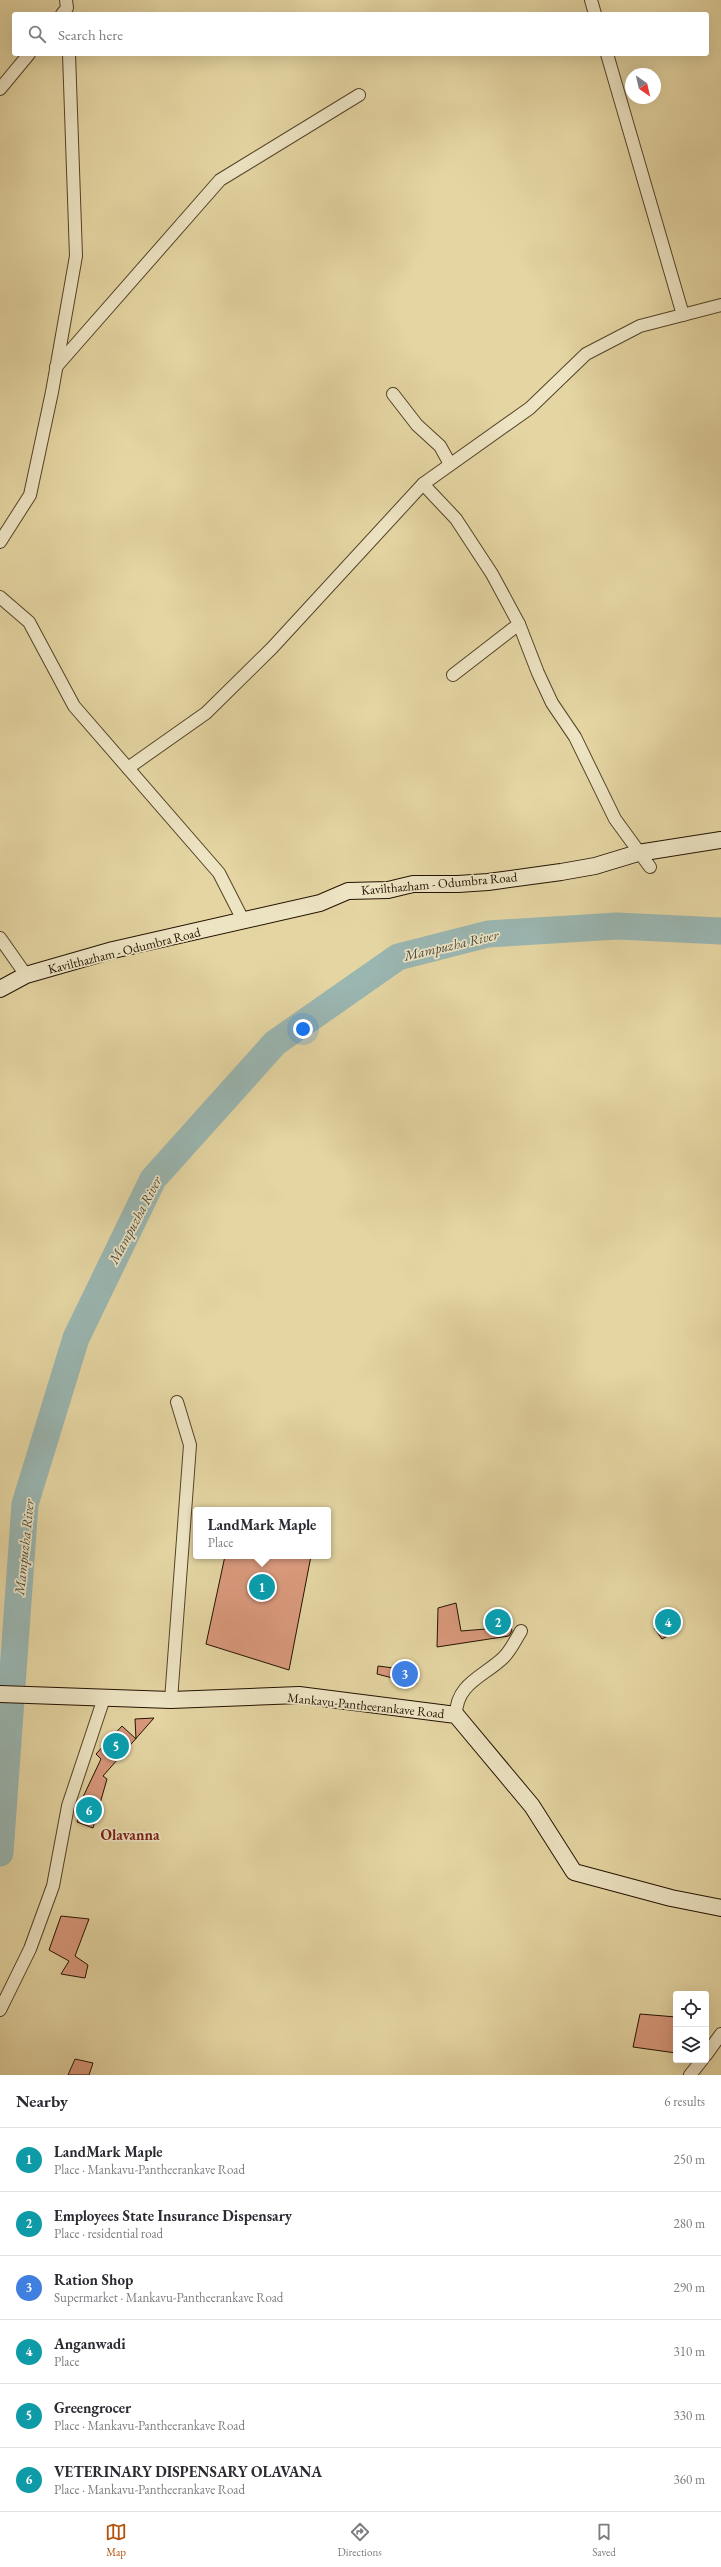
<!DOCTYPE html>
<meta charset="utf-8">
<style>
:root{--surface:#fff;--page:#f7f7f7;--text:#2b2b33;--muted:#7c7c81;--line:#e1e1e2;--accent:#b45309}
body{margin:0;font-family:"EB Garamond",serif;background:var(--page);color:var(--text)}
.controls{position:absolute;right:12px;bottom:12px;display:grid;overflow:hidden;border-radius:4px;box-shadow:0 4px 16px #0002}
.controls button{width:36px;height:36px;display:grid;place-items:center;padding:0;border:0;border-bottom:1px solid var(--line);background:var(--surface);color:var(--text);font:20px sans-serif}
.compass{position:absolute;left:625px;top:68px;width:36px;height:36px;border-radius:50%;background:var(--surface);box-shadow:0 4px 16px #0002;rotate:146deg}
.you{position:absolute;left:303px;top:1029px;width:14px;height:14px;margin:-10px;border:3px solid #fff;border-radius:50%;background:#1a73e8;box-shadow:0 0 0 6px #1a73e833}
.badge{display:grid;place-items:center;width:26px;height:26px;border-radius:50%;background:var(--accent);color:#fff;font-size:13px;font-weight:700}
.pin{position:absolute;translate:-50% -50%;border:2px solid #fff;box-shadow:0 1px 4px #0006}
.popup{position:absolute;left:193px;top:1507px;width:138px;height:52px;box-sizing:border-box;display:grid;place-content:center;border-radius:4px;background:var(--surface);filter:drop-shadow(0 1px 3px #0005);font-size:13px;white-space:nowrap;color:var(--muted)}
.popup b{font-size:15px;color:var(--text)}
.popup::after{content:'';position:absolute;left:50%;top:100%;margin-left:-8px;border:8px solid transparent;border-top-color:var(--surface)}
.list{margin:0;padding:0;list-style:none}
h2{display:flex;justify-content:space-between;align-items:center;height:52px;margin:0;padding:0 16px;font-size:17px}
h2 small{font-size:13px;font-weight:400;color:var(--muted)}
.list li{display:grid;grid-template-columns:26px 1fr auto;gap:12px;align-items:center;box-sizing:border-box;height:64px;padding:0 16px;border-top:1px solid var(--line)}
.list b{display:block;font-size:15px;white-space:nowrap}
.list p{margin:0;font-size:13px;white-space:nowrap;color:var(--muted)}
.list em{font-size:13px;font-style:normal;color:var(--muted)}
.icon{flex:none;width:22px;height:22px;fill:none;stroke:currentColor;stroke-width:2;stroke-linecap:round;stroke-linejoin:round}
.map{position:relative;flex:none;width:721px;height:2075px;overflow:hidden}
.search{position:absolute;background:var(--surface);box-shadow:0 4px 16px #0002;left:12px;right:12px;top:12px;height:44px;display:flex;align-items:center;gap:10px;box-sizing:border-box;padding:0 14px;border-radius:4px;color:var(--muted);font-size:15px}
.sheet{height:436px;background:var(--surface)}
nav{display:flex;justify-content:space-around;align-items:center;box-sizing:border-box;height:56px;border-top:1px solid var(--line);background:var(--surface);font-size:11px;color:var(--muted)}
nav a{display:grid;justify-items:center;gap:2px}
nav .on{color:var(--accent)}
.map>svg:first-child{display:block}
</style>
<div class="map">
<svg width="721" height="2075" viewBox="0 0 721 2075">
<rect width="100%" height="100%" fill="#e4d5a2"/>
<filter id="stains"><feTurbulence type="fractalNoise" baseFrequency=".005" numOctaves="4"/><feColorMatrix values="0 0 0 0 .2 0 0 0 0 .09 0 0 0 0 .02 0 0 0 .5 -.17"/></filter>
<radialGradient id="worn" r=".72"><stop offset=".6" stop-color="#630" stop-opacity="0"/><stop offset="1" stop-color="#630" stop-opacity=".3"/></radialGradient>
<g fill="none" stroke-linecap="round" stroke-linejoin="round">
<!-- river -->
<polyline stroke="#9ab6b1" stroke-width="27" points="0,1853 25,1504 76,1338 153,1179 275,1043 398,957 488,934 617,926 721,931"/>
</g>
<!-- building -->
<g fill="#d9997c" stroke="#241200">
<polygon points="225,1556 311,1556 289,1670 206,1644"/>
<polygon points="456,1603 461,1631 486,1629 487,1616 508,1612 512,1631 509,1636 437,1647 438,1608"/>
<polygon points="670,1616 679,1630 662,1639 654,1628"/>
<polygon points="378,1666 418,1671 416,1684 377,1674"/>
<polygon points="154,1718 103,1776 107,1779 93,1828 77,1822 83,1797 101,1759 96,1754 122,1726 136,1739 135,1719"/>
<polygon points="61,1916 89,1919 75,1956 88,1965 85,1978 61,1974 69,1961 49,1950"/>
<polygon points="640,2014 676,2017 676,2053 633,2047"/>
<polygon points="75,2059 93,2063 89,2075 68,2075"/>
</g>
<g fill="none" stroke-linecap="round" stroke-linejoin="round">
<defs>
<g id="minor">
<polyline points="591,0 595,14"/>
<polyline points="62,14 67,8 66,0"/>
<polyline points="607,54 683,315"/>
<polyline points="0,89 29,54"/>
<polyline points="56,367 220,180 359,95"/>
<polyline points="393,394 417,425 440,446 450,464"/>
<polyline points="423,484 456,519 492,574 519,624 538,673 552,703 575,737 615,819 650,867"/>
<polyline points="0,542 30,495 52,392 76,256 69,54"/>
<polyline points="0,597 29,622 74,706 219,873 243,920"/>
<polyline points="453,675 519,624"/>
<polyline points="128,768 206,713 272,648 423,484 530,408 586,354 640,326 721,305"/>
<polyline points="0,938 26,975"/>
<polyline points="171,1700 190,1445 177,1402"/>
<path d="M456,1715c0,-32 29,-39 48,-58 7,-7 12,-18 17,-26"/>
<polyline points="0,2010 30,1949 53,1886 68,1806 104,1698"/>
<polyline points="706,2055 721,2034"/>
<polyline points="690,2075 702,2060"/>
</g>
<g id="secondary">
<polyline points="0,989 26,975 113,950 320,903 348,891 388,890 413,884 458,884 488,882 561,872 595,866 638,853 721,840"/>
<polyline points="0,1694 171,1700 299,1695 456,1715 532,1806 574,1872 671,1898 721,1908"/>
</g>
</defs>
<!-- minor casing -->
<use href="#minor" stroke="#544328" stroke-width="14"/>
<!-- secondary casing -->
<use href="#secondary" stroke="#241200" stroke-width="18"/>
<!-- minor -->
<use href="#minor" stroke="#ede4c3" stroke-width="12"/>
<!-- secondary -->
<use href="#secondary" stroke="#ede4c3" stroke-width="16"/>
</g>
<g text-anchor="middle" stroke-width="3.5" stroke-linejoin="round" paint-order="stroke">
<!-- street labels -->
<g font-size="13" fill="#241200" stroke="#ede4c3">
<text transform="translate(439 883) rotate(-5)" y="5">Kavilthazham - Odumbra Road</text>
<text transform="translate(124 950) rotate(-14)" y="5">Kavilthazham - Odumbra Road</text>
<text transform="translate(366 1705) rotate(6)" y="5">Mankavu-Pantheerankave Road</text>
</g>
<!-- water labels -->
<g font-size="14" font-style="italic" fill="#4d4b3e" stroke="#ede4c3">
<text transform="translate(451 945) rotate(-13)" y="5">Mampuzha River</text>
<text transform="translate(135 1220) rotate(-62)" y="5">Mampuzha River</text>
<text transform="translate(24 1547) rotate(-84)" y="5">Mampuzha River</text>
</g>
<!-- quarter labels -->
<g font-size="15" font-weight="bold" fill="#7a1f14" stroke="#ede4c3">
<text x="130" y="1840">Olavanna</text>
</g>
</g>
<rect width="100%" height="100%" filter="url(#stains)"/>
<rect width="100%" height="100%" fill="url(#worn)"/>
</svg>
<div class="controls">
<button><svg class="icon" aria-label="locate" viewBox="0 0 24 24"><circle cx="12" cy="12" r="6"/><path d="M12 2v4M12 18v4M2 12h4M18 12h4"/></svg></button>
<button><svg class="icon" aria-label="layers" viewBox="0 0 24 24"><path d="M12 4l9 5-9 5-9-5zM3 14l9 5 9-5"/></svg></button>
</div>
<svg class="compass" viewBox="-18 -18 36 36"><path d="M0-13l5 13h-10z" fill="#e53935"/><path d="M0 13l5-13h-10z" fill="#7c7c81"/></svg>
<div class="you"></div>
<div class="pin badge" style="left:262px;top:1587px;background:#0f9aa8">1</div>
<div class="popup"><b>LandMark Maple</b>Place</div>
<div class="pin badge" style="left:498px;top:1622px;background:#0f9aa8">2</div>
<div class="pin badge" style="left:405px;top:1674px;background:#3f7fe0">3</div>
<div class="pin badge" style="left:668px;top:1622px;background:#0f9aa8">4</div>
<div class="pin badge" style="left:116px;top:1746px;background:#0f9aa8">5</div>
<div class="pin badge" style="left:89px;top:1810px;background:#0f9aa8">6</div>
<div class="search"><svg class="icon" aria-label="search" viewBox="0 0 24 24"><circle cx="10" cy="10" r="6"/><path d="M15 15l6 6"/></svg>Search here</div>
</div>
<section class="sheet">
<h2>Nearby<small>6 results</small></h2>
<ul class="list">
<li><span class="badge" style="background:#0f9aa8">1</span><div><b>LandMark Maple</b><p>Place · Mankavu-Pantheerankave Road</p></div><em>250 m</em></li>
<li><span class="badge" style="background:#0f9aa8">2</span><div><b>Employees State Insurance Dispensary</b><p>Place · residential road</p></div><em>280 m</em></li>
<li><span class="badge" style="background:#3f7fe0">3</span><div><b>Ration Shop</b><p>Supermarket · Mankavu-Pantheerankave Road</p></div><em>290 m</em></li>
<li><span class="badge" style="background:#0f9aa8">4</span><div><b>Anganwadi</b><p>Place</p></div><em>310 m</em></li>
<li><span class="badge" style="background:#0f9aa8">5</span><div><b>Greengrocer</b><p>Place · Mankavu-Pantheerankave Road</p></div><em>330 m</em></li>
<li><span class="badge" style="background:#0f9aa8">6</span><div><b>VETERINARY DISPENSARY OLAVANA</b><p>Place · Mankavu-Pantheerankave Road</p></div><em>360 m</em></li>
</ul>
</section>
<nav>
<a class="on"><svg class="icon" aria-label="map" viewBox="0 0 24 24"><path d="M3 6l6-2 6 2 6-2v14l-6 2-6-2-6 2zM9 4v14M15 6v14"/></svg>Map</a>
<a><svg class="icon" aria-label="directions" viewBox="0 0 24 24"><path d="M12 3l9 9-9 9-9-9zM9 14v-3h6M13 9l2 2-2 2"/></svg>Directions</a>
<a><svg class="icon" aria-label="saved" viewBox="0 0 24 24"><path d="M7 4h10v16l-5-4-5 4z"/></svg>Saved</a>
</nav>
